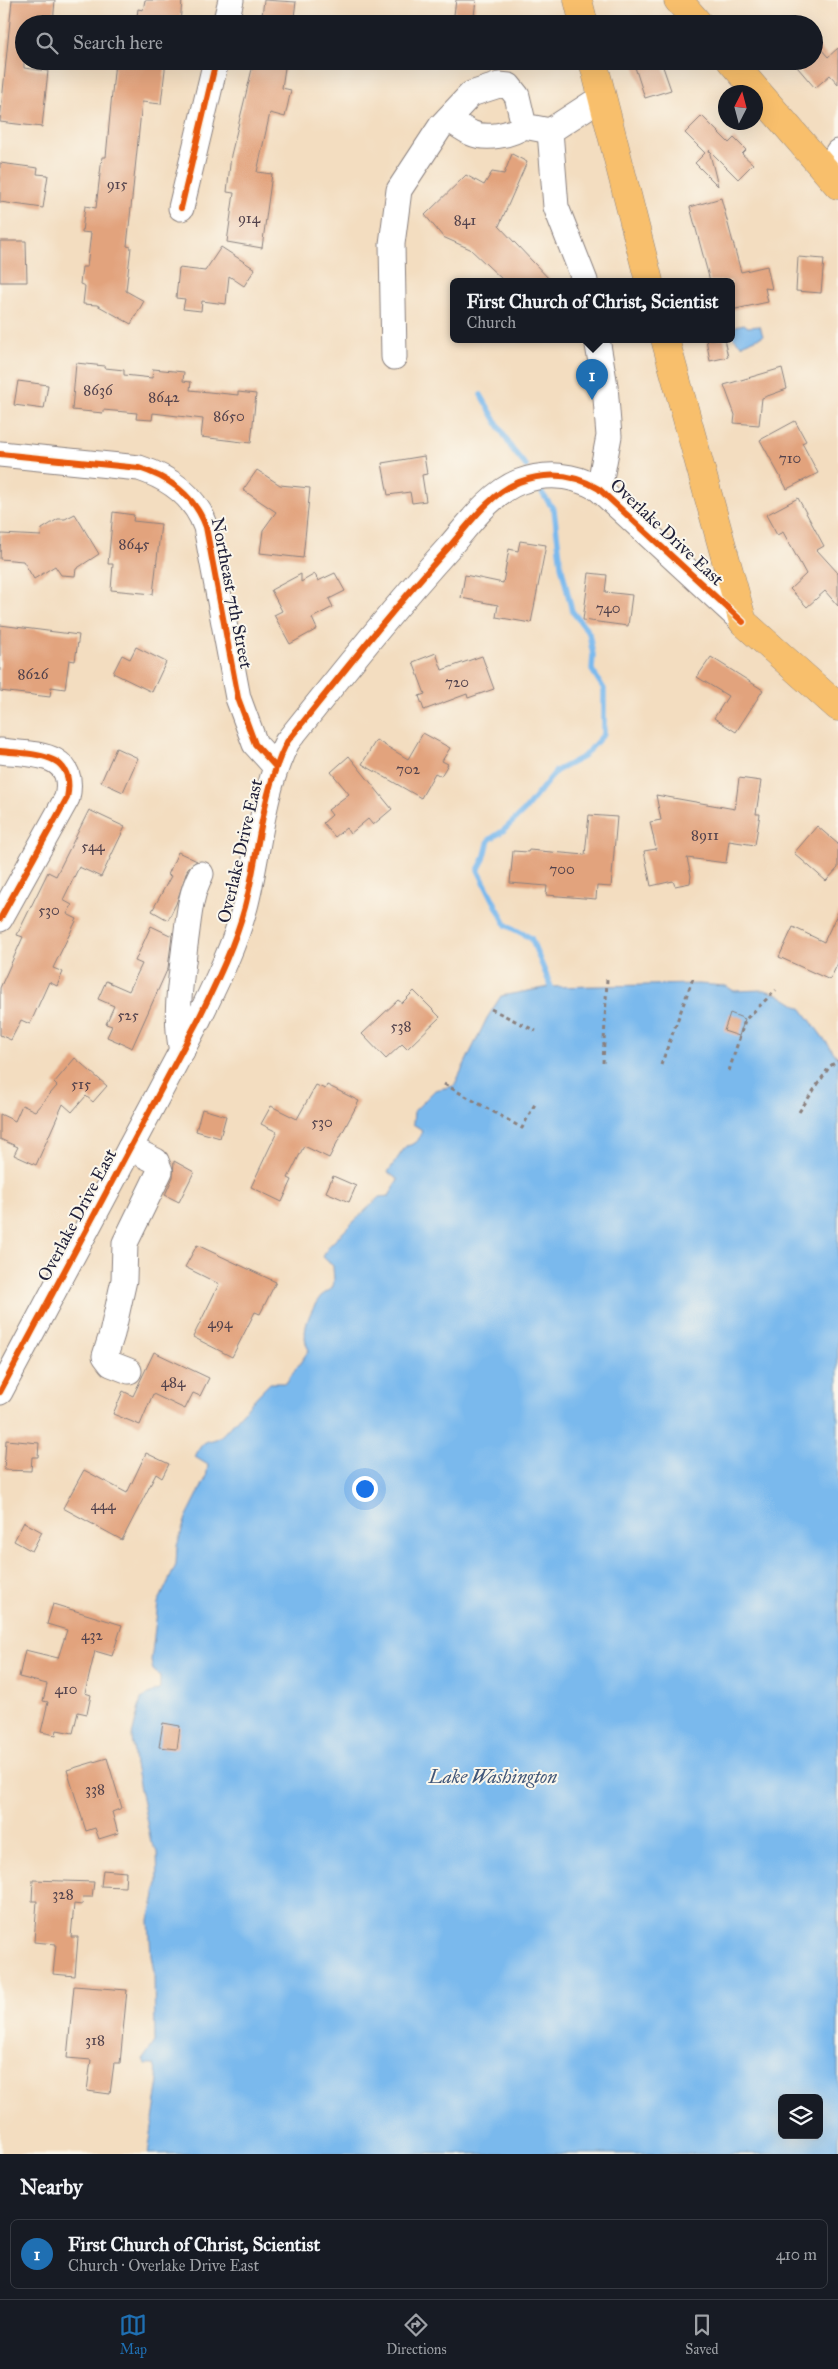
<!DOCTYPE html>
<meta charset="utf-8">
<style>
:root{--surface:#171b24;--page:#242831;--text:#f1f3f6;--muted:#9ea1a6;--line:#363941;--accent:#1f6fb2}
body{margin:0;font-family:"IM FELL Great Primer",serif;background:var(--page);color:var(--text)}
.controls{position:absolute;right:15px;bottom:15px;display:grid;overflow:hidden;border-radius:8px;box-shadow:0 5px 20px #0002}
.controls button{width:45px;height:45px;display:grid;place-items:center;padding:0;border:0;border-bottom:1px solid var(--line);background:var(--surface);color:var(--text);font:25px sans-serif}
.compass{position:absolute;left:718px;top:85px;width:45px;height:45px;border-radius:50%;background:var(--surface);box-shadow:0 5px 20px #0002;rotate:6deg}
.you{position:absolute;left:364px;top:1488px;width:18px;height:18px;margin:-12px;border:4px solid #fff;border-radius:50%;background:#1a73e8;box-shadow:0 0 0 8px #1a73e833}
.badge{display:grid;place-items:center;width:32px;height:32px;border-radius:50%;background:var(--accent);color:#fff;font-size:16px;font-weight:700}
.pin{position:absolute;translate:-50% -41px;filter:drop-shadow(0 1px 2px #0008)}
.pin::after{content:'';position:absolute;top:26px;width:18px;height:15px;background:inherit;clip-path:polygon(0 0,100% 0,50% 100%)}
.popup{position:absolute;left:450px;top:278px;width:285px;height:65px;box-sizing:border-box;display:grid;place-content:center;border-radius:8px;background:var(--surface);filter:drop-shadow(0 1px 4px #0005);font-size:16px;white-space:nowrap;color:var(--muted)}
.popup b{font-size:19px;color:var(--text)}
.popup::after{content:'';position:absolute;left:50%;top:100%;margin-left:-10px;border:10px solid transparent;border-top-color:var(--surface)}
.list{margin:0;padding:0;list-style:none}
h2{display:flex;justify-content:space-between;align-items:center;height:65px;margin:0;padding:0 20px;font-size:21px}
h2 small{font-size:16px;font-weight:400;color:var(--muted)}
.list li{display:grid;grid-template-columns:32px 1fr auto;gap:15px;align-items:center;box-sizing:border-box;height:70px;margin:0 10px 10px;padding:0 10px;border:1px solid var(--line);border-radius:8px}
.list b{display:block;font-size:19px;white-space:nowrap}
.list p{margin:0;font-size:16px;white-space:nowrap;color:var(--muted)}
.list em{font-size:16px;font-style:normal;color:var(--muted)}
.icon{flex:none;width:28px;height:28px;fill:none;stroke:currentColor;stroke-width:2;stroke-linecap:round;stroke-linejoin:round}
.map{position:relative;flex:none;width:838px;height:2154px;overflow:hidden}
.search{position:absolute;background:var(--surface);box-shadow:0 5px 20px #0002;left:15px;right:15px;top:15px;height:55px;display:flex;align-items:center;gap:12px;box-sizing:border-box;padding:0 18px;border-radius:28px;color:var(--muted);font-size:19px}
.sheet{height:145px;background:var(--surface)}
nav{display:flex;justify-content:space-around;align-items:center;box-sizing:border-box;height:70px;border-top:1px solid var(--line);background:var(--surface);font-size:14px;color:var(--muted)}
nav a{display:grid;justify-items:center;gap:2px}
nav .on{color:var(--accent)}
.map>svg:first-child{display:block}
</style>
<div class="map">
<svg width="838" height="2154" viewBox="0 0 838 2154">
<rect width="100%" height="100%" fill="#fbf7ec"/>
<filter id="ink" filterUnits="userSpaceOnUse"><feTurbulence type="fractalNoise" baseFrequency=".02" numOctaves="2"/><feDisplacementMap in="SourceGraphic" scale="10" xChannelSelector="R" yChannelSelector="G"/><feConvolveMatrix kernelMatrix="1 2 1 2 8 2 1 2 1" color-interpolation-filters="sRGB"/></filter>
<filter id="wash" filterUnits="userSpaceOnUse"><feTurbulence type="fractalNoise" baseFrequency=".0096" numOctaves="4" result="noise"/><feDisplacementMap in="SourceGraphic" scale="20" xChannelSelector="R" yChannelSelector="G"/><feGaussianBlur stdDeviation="1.12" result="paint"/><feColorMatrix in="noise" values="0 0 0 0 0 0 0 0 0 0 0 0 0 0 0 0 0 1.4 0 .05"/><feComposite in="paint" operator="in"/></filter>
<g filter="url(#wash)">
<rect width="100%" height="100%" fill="#f3ddc0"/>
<!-- water -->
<g fill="#7ab9ed" stroke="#4e6e94" fill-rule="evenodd">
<polygon points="744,324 748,327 760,326 763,336 741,345 731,335 736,326"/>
<path d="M698,984l28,2 8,5 30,-1 14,4 24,15 36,49v1096h-690l11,-74 -5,-15h-9l-2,-6 12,-17 -1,-70 -3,-16 -2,-36 9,-37 -1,-31 -6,-10 -16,-77 -3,-29 9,-37 19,-10v-13l-7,-6 -2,-9 7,-58 18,-38 1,-19 9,-28 20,-40 2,-13 -13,-8c10,-24 16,-11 28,-23 17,-17 30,-35 47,-51h16l23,-33c-10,-16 1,-40 12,-54 4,-3 10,-6 12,-10 2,-6 0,-14 0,-20l-10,-9 6,-11 50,-49 10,-1 9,-16 -10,-8 18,-26c11,-2 13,-5 16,-16l-9,-6 1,-13 21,-21 19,-4 33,-68 14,-22 49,-9zM782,2098h37v37h-37z"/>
</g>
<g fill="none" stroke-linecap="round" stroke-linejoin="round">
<!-- stream -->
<g stroke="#7ab9ed" stroke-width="5.5">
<polyline points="481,395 512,449 526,466"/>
<polyline points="542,493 554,510 561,565 572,611 589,633 593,655 592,670 604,689 604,734 583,757 556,771 524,811 504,830 489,840 484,859 478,870 506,925 531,938 554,994"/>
</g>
</g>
<g id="blocks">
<!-- building -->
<g fill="#e2a37d">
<polygon points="12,0 55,0 53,24 24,24 24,68 48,71 42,127 0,122"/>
<polygon points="145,0 182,0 180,24 136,24 138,9 143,10"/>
<polygon points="264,0 296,2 293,24 261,24"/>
<polygon points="456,0 476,0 473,24 453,22"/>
<polygon points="814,41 828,57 838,48 838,84 830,75 815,88 792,61 814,61"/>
<polygon points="115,61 166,61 161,104 142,102 127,246 131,247 126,291 144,301 131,324 97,305 83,304 85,286 80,284 82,267 87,267 91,233 82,232 85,206 96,208 102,157 106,157"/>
<polygon points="254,61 286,61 282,88 291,90 285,117 270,113 257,172 272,174 262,248 227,242 234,193 227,192 231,155"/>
<polygon points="633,61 661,61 671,90 645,98"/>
<polygon points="702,116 729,143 734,138 746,150 742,154 753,164 738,179 709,150 718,186 695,163 705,153 685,133"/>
<polygon points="512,154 527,162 499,226 551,281 504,281 470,249 443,237 425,215 466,175 484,185 492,172 504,174"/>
<polygon points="0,163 38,168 37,174 48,175 43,208 0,202"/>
<polygon points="721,198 741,272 767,266 772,289 765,288 768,302 731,310 731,281 710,281 690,207"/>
<polygon points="0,241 26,241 27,282 0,282"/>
<polygon points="221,247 255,269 244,286 229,276 226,304 202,301 201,311 183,309 185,299 176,298 179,268 205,271"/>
<polygon points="798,257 824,259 821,293 796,291"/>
<polygon points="706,339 724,339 728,357 710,361"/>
<polygon points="76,363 105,366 105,368 124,370 124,375 152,378 153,369 184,372 183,381 191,382 190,390 238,395 238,392 256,394 251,443 201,437 203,419 153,413 152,420 136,419 137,413 103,410 103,413 72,410"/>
<polygon points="782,368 787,389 762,398 759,425 734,423 735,415 724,385"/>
<polygon points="18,381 48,385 44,409 14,405"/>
<polygon points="795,421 806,441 802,443 818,473 787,489 760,440"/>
<polygon points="424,456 427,474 422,475 426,501 412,503 410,492 388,495 382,463"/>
<polygon points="257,470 280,485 310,488 303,558 260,553 263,530 276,512 243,490"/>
<polygon points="798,498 824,546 817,550 838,573 838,606 825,591 807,607 790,589 806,574 783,532 777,535 766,515"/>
<polygon points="113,512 134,515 133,521 161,524 153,594 111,590 113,564 108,564"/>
<polygon points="75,514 99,554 76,569 75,576 61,575 55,566 34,579 23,561 0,559 1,534 41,536 42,529 58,519 65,519"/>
<polygon points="520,541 546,545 531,623 496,617 498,605 461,598 465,575 503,583 509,549 518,551"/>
<polygon points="335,573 345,591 329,599 333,607 312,618 317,629 290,644 274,615 282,611 271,590 301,574 301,582 315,574 318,581"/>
<polygon points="589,573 607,575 605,592 632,595 628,626 583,620"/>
<polygon points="0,625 79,635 75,661 69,660 65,689 51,687 50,697 0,691"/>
<polygon points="136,647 166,662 152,692 113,673 122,655 130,659"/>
<polygon points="436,653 442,670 482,656 494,689 468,698 467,694 424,710 419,696 425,694 413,662"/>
<polygon points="711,657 763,690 736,732 714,718 728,696 697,677"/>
<polygon points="423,733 450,748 442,761 448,764 441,776 435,773 421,798 362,764 376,740 408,759"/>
<polygon points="116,748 138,758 123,792 101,782"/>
<polygon points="349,756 392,809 373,825 368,819 350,834 346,828 335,837 323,823 332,815 328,810 349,794 331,772"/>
<polygon points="739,778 761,781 756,814 760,814 755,845 729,841 726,863 687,858 691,876 690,883 675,886 673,881 651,886 644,851 656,849 650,822 661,820 656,795 735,809"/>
<polygon points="89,810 125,827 101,877 79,867 63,900 72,905 67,914 77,919 53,968 63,972 57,986 49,982 30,1024 21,1020 11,1040 0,1035 0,988 23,937 17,935 48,872 56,876"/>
<polygon points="589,815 617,817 611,887 597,886 596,899 546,895 547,886 510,883 513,851 528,852 529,850 585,855"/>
<polygon points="817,826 838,844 838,868 826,881 794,853"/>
<polygon points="178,852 197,861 188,868 176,904 168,920 152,911 171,876 168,875"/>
<polygon points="838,912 838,963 830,980 779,957 793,927 824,942"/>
<polygon points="151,926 172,936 168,968 132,1048 107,1037 112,1026 106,1024 114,1006 98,999 106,981 129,991 142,964 135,961"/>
<polygon points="414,991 440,1017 407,1049 402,1044 386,1059 362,1034 398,1000 402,1003"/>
<polygon points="730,1013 745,1019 739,1036 724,1031"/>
<polygon points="75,1058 107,1086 93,1102 86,1096 72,1112 63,1104 36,1165 14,1155 18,1147 0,1139 0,1114 15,1121 22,1105 35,1111 57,1086 54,1083"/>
<polygon points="316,1085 325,1089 327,1085 359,1101 329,1158 304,1146 288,1178 292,1180 282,1202 251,1187 277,1132 261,1124 271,1106 297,1119"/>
<polygon points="202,1109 226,1116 220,1138 196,1131"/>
<polygon points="174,1161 194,1172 179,1202 165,1195 173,1177"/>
<polygon points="333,1176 356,1186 349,1202 326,1192"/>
<polygon points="197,1245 276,1282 260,1314 255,1312 232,1357 193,1337 219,1284 185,1267"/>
<polygon points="154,1352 209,1378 200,1396 193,1393 185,1409 153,1394 140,1425 113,1414 123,1391 133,1396"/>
<polygon points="6,1440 39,1443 38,1457 32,1457 31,1471 4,1470"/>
<polygon points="146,1453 169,1464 162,1478 156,1474 122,1540 63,1508 84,1470 127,1493"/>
<polygon points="24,1522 42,1532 32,1551 14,1541"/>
<polygon points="53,1604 122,1625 112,1656 95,1651 85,1693 91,1695 87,1714 78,1712 73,1733 57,1730 56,1735 41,1732 48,1702 43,1701 47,1684 19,1677 25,1650 58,1658 67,1630 47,1624"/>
<polygon points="163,1723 180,1726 177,1749 159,1747"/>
<polygon points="107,1758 122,1808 112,1812 118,1833 99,1839 95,1828 86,1831 67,1770"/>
<polygon points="103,1870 126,1872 125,1887 101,1886"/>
<polygon points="33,1880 94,1882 92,1897 83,1897 82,1905 74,1904 71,1937 78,1937 75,1976 53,1974 56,1944 34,1942 37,1901 32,1901"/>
<polygon points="74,1986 127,1990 120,2063 114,2063 110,2094 87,2091 91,2060 67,2058"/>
</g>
</g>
</g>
<g filter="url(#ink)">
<use href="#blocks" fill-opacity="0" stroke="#8a807e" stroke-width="1"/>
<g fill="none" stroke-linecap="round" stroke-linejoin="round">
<defs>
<g id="minor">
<polyline points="225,24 231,0"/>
<path d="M448,119c7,4 15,10 23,14 15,7 40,2 53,-7"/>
<polyline points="827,172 838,152"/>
<polyline points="181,208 216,61"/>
<polyline points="585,281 556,207 550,131 602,97"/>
<polyline points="597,339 605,386 609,436 599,489"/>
<polyline points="394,357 392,244 399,190 441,126 471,94 499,85 509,86 517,96 524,126 550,131"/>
<path d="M0,454l139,14c31,10 56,28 67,59l32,171 17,46 20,22"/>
<path d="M0,751c33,4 77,0 67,47l-67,121"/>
<path d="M182,1051c-8,-36 -1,-70 3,-106 4,-26 4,-48 16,-71"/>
<polyline points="129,1371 111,1364 105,1356 112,1334 124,1280 125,1243 160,1171 156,1161 130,1148"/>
<path d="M0,1392l198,-372c18,-37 36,-73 47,-113 14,-54 16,-114 42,-165 53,-66 106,-133 163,-196 19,-22 41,-53 69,-64 27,-10 55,-8 80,7l144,133"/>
</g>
<g id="major">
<polyline points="578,0 584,24"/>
<polyline points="678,0 699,24"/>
<polyline points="593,61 649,281"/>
<polyline points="731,61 838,185"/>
<polyline points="665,339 743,622 838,707"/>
</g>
</defs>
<!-- minor casing -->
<use href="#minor" stroke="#8a807e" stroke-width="27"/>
<!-- major casing -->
<use href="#major" stroke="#8a807e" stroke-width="29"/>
<!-- path -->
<g stroke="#8a807e" stroke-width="3" stroke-dasharray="4 4" stroke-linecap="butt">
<polyline points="491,1009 536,1031"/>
<polyline points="603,1063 607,979"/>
<polyline points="661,1065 693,978"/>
<polyline points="729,1071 745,1020 776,990"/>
<polyline points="444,1084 522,1128 535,1104"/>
<polyline points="799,1112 830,1066 838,1061"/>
</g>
<!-- minor -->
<use href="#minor" stroke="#fff" stroke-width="25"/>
<!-- major -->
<use href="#major" stroke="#f8bf6c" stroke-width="28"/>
<defs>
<g id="cycleway">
<polyline points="181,208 216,61"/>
<path d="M0,454l139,14c31,10 56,28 67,59l32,171 17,46 20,22"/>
<path d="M0,751c33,4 77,0 67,47l-67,121"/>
<path d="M0,1392l198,-372c18,-37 36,-73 47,-113 14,-54 16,-114 42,-165 53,-66 106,-133 163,-196 19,-22 41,-53 69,-64 27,-10 55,-8 80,7l144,133"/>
</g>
</defs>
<!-- cycleway casing -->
<use href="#cycleway" stroke="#fbf7ec" stroke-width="9"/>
<!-- cycleway -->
<use href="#cycleway" stroke="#e8590c" stroke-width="6"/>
</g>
</g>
<g text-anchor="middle" stroke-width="4" stroke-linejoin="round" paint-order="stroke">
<!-- number labels -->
<g font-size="15" fill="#52424c">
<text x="117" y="189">915</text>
<text x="249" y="223">914</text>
<text x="465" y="225">841</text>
<text x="98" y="395">8636</text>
<text x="164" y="402">8642</text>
<text x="229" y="421">8650</text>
<text x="790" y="463">710</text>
<text x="134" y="549">8645</text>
<text x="608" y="613">740</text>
<text x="33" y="679">8626</text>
<text x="457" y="687">720</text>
<text x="408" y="774">702</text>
<text x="705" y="840">8911</text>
<text x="93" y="851">544</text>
<text x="562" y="874">700</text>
<text x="49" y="915">530</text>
<text x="128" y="1020">525</text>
<text x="401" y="1031">538</text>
<text x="81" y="1089">515</text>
<text x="322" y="1127">530</text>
<text x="220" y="1328">494</text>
<text x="173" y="1387">484</text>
<text x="103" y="1510">444</text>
<text x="92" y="1640">432</text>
<text x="66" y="1694">410</text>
<text x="95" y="1794">338</text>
<text x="63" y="1899">328</text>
<text x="95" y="2045">318</text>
</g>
<!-- street labels -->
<g font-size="18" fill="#22223b" stroke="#fbf7ec">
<text transform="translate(667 532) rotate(43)" y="6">Overlake Drive East</text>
<text transform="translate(232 593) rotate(79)" y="6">Northeast 7th Street</text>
<text transform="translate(240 851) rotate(-77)" y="6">Overlake Drive East</text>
<text transform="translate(77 1215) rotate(-62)" y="6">Overlake Drive East</text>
</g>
<!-- water labels -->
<g font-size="19" font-style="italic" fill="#415779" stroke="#fbf7ec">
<text x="493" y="1783">Lake Washington</text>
</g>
</g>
</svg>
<div class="controls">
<button><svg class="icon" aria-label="layers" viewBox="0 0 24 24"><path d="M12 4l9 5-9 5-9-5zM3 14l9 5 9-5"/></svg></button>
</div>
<svg class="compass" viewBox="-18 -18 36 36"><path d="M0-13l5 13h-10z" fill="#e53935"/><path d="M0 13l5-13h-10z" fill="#9ea1a6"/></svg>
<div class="you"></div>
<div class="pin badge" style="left:592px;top:400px">1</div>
<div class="popup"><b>First Church of Christ, Scientist</b>Church</div>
<div class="search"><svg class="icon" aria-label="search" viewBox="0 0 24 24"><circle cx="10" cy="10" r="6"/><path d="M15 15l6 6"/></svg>Search here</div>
</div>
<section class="sheet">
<h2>Nearby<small></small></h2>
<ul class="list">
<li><span class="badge">1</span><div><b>First Church of Christ, Scientist</b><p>Church · Overlake Drive East</p></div><em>410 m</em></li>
</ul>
</section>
<nav>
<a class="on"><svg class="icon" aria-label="map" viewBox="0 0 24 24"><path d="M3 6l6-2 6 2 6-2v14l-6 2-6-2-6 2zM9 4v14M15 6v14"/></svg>Map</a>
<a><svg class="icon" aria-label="directions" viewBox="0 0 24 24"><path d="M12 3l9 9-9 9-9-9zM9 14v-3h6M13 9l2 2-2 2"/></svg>Directions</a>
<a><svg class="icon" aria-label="saved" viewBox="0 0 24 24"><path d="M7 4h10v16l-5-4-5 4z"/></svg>Saved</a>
</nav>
